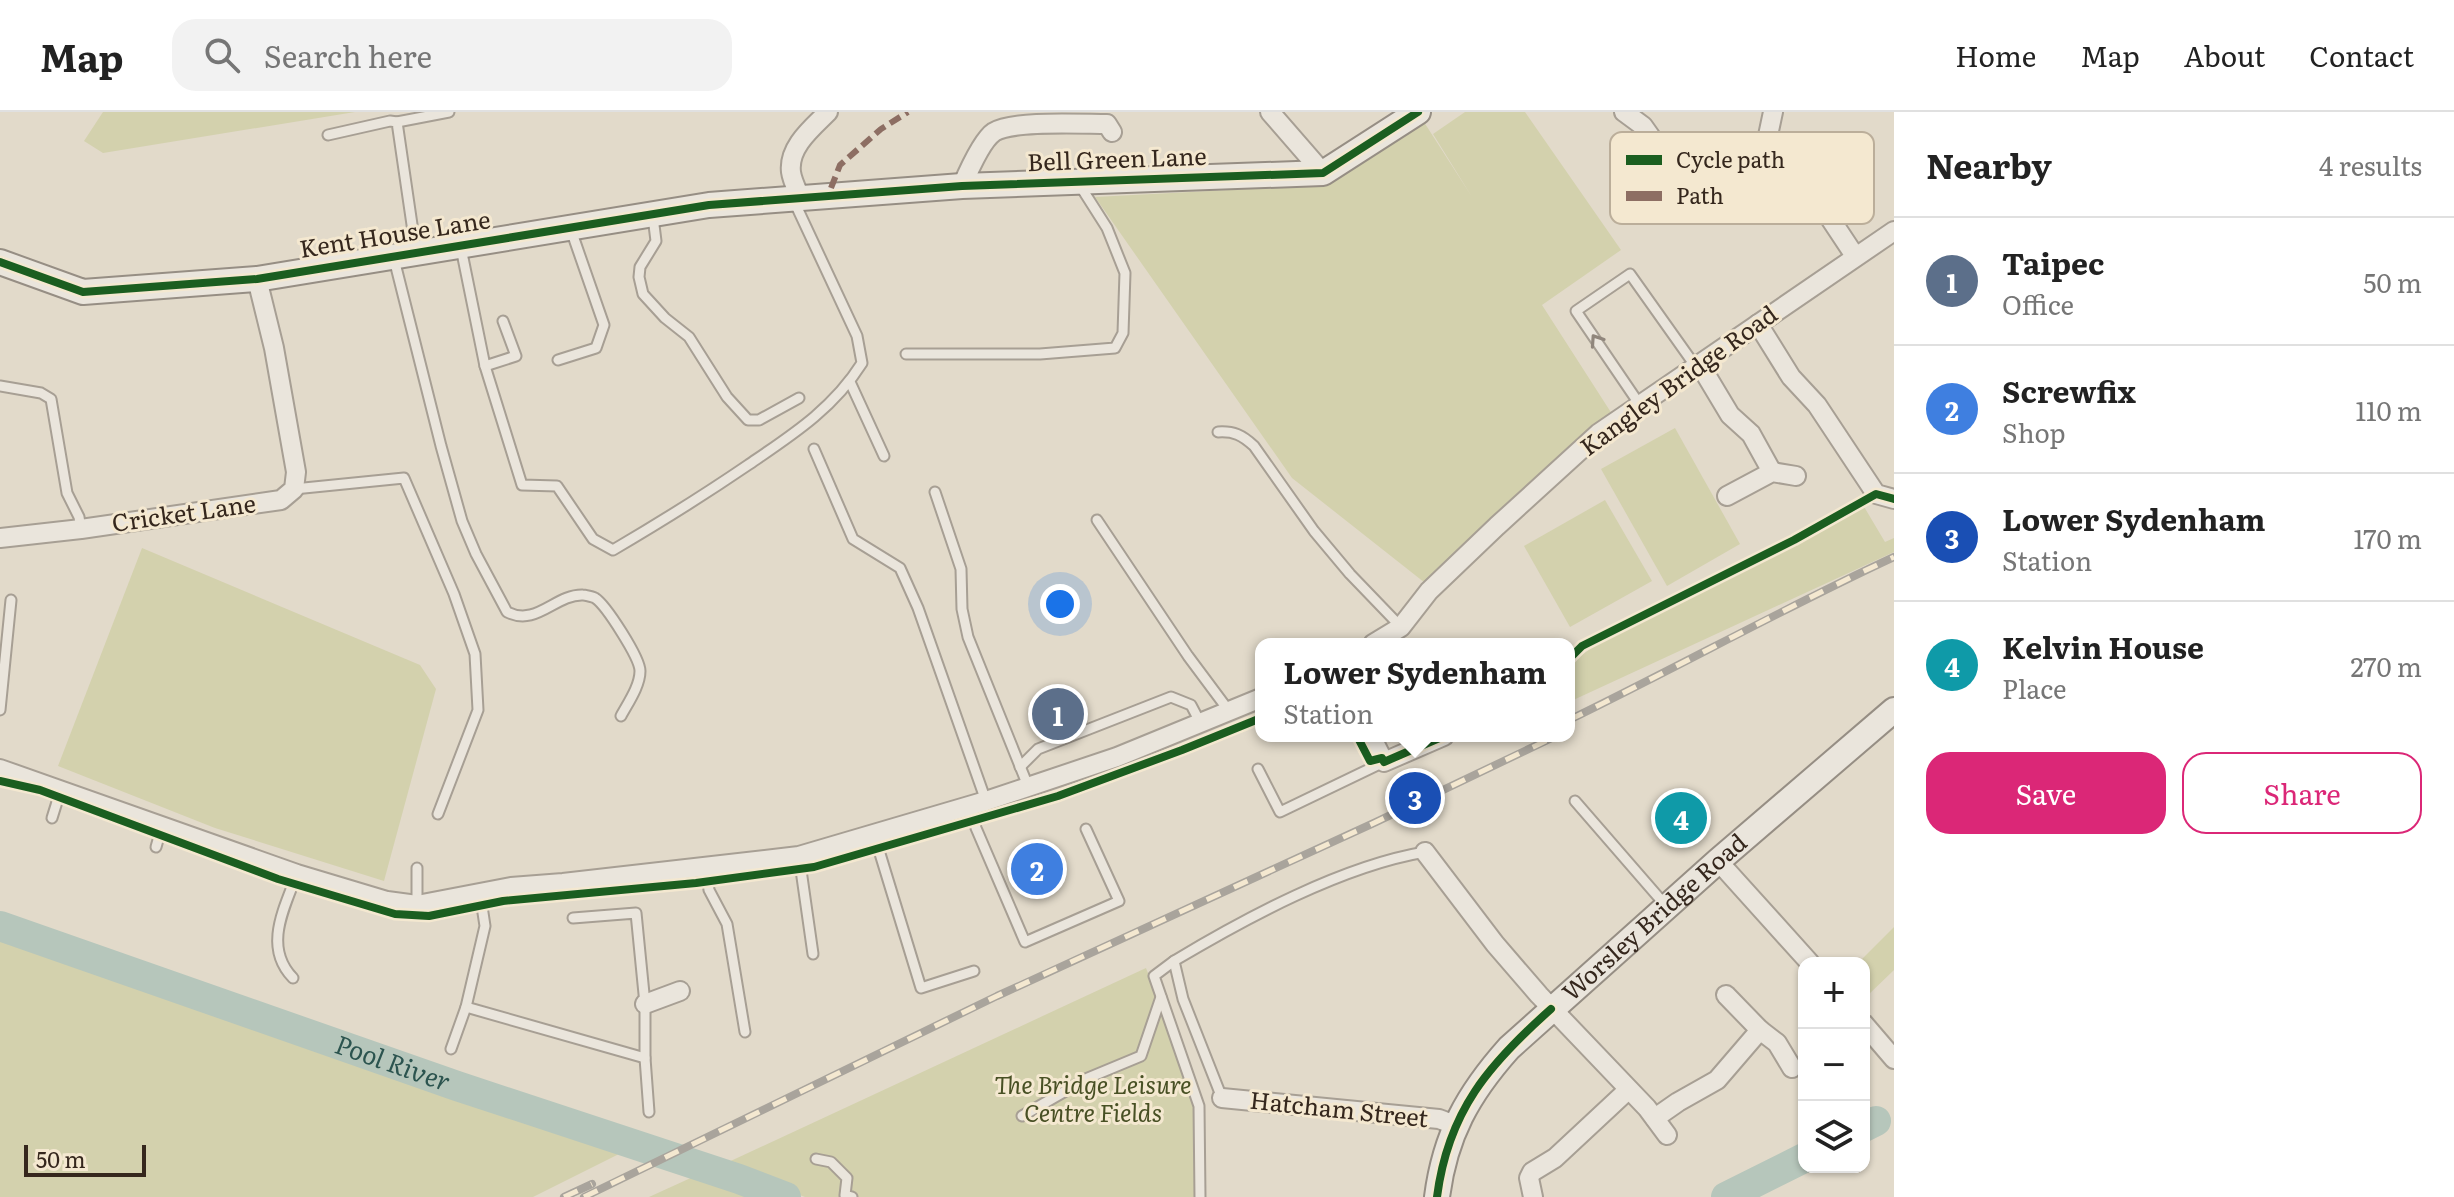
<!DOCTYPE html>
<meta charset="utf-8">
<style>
:root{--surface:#fff;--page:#f2f2f2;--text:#222;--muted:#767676;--line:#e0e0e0;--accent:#db2777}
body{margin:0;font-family:Literata,serif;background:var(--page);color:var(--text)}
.controls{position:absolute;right:24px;bottom:24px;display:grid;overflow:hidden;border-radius:16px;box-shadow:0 2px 6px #0004}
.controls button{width:72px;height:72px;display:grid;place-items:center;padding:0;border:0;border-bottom:2px solid var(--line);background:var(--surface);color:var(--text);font:40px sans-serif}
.scale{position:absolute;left:24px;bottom:20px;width:122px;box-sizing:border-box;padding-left:8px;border:4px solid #35271d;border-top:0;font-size:22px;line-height:28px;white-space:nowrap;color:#35271d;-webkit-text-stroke:6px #f4e8d0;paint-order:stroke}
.you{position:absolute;left:1060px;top:492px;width:28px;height:28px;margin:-20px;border:6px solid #fff;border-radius:50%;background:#1a73e8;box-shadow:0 0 0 12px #1a73e833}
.badge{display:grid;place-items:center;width:52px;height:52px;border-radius:50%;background:var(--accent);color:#fff;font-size:26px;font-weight:700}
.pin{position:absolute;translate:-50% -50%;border:4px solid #fff;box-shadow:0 2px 8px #0006}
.popup{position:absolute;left:1255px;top:526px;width:320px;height:104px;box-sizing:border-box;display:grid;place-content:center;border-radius:16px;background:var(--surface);filter:drop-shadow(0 2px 6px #0005);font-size:26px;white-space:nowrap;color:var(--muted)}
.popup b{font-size:30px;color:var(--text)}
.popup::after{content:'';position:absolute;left:50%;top:100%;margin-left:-16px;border:16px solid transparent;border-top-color:var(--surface)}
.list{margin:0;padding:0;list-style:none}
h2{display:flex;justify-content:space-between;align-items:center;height:104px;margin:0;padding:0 32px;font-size:34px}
h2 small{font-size:26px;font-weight:400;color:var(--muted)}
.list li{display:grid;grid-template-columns:52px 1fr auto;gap:24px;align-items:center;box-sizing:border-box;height:128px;padding:0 32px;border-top:2px solid var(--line)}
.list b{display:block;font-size:30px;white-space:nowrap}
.list p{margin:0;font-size:26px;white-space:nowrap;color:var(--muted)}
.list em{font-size:26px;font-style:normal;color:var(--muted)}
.actions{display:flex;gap:16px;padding:24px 32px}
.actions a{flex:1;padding:18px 0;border:2px solid var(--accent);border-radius:24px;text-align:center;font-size:28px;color:var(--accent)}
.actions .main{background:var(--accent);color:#fff}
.icon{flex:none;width:44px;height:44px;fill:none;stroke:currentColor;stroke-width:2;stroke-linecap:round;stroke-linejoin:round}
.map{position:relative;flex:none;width:1894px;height:1085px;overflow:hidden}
header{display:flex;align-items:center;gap:48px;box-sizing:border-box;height:112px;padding:0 40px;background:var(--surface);border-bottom:2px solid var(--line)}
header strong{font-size:38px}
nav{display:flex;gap:44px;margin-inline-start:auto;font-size:28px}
.search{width:560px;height:72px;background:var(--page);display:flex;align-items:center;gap:20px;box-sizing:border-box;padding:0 28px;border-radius:24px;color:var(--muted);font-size:30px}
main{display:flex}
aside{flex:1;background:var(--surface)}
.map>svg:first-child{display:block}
</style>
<header>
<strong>Map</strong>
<div class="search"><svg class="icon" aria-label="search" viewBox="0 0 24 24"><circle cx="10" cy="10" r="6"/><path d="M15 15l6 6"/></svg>Search here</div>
<nav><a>Home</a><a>Map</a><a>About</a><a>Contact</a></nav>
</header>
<main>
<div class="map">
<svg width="1894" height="1085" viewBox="0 0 1894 1085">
<rect width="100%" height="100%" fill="#e2daca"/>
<!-- green -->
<g fill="#d3d1ad">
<polygon points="103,0 355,0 103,41 84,29"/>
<polygon points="1465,0 1525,0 1621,138 1542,193 1621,316 1434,478 1292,366 1095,85 1324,73 1422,7 1472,85 1433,22"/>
<polygon points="1675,316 1740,432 1667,474 1601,357"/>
<polygon points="1605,388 1652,469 1570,515 1524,434"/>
<polygon points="1863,393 1885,430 1894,426 1894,440 1569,590 1569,557 1582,543 1606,525 1835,412"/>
<polygon points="142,436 420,553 436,577 384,769 215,716 58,654"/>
<polygon points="1894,815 1894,858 1867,884 1864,882 1864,851 1858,851"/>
<polygon points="0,823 293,926 302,931 623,1040 533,1085 0,1085"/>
<polygon points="1146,856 1193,978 1196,1085 805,1085 722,1053"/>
<polygon points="695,1064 759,1085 649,1085"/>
</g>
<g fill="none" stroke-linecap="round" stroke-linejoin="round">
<!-- river -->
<g stroke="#b6c6bb" stroke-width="30">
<path id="s1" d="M0,814l457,160 282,93 47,18"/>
<polyline points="1864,1015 1876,1009"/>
<polyline points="1726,1085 1804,1046"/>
</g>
<defs>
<g id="lane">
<polyline points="397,10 449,0"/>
<polyline points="328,23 390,9 397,10 416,140"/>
<polyline points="653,105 656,129 640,155 639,165 643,182 665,206 689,225 727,285 748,308 759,308 799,286"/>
<polyline points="461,136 485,254 516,244 503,209"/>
<path d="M394,147l47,187 21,75 14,33 31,58c30,15 48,-18 76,-17 1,0 11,2 12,3 11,7 45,60 45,73 0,15 -12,32 -19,45"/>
<polyline points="906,242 1040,242 1115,236 1123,221 1125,161 1107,116 1079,72"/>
<polyline points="558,248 596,236 604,213 571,118"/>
<path d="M485,254l37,119 35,1 36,53 20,11c46,-27 91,-55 135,-85 44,-30 85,-56 114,-102l-5,-27 -64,-137"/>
<polyline points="850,270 884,344"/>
<polyline points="0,274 41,281 51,287 67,381 79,405 81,417"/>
<polyline points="1640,293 1576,199 1630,162 1696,255"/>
<path d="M1218,320c16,-1 24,3 36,14l60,85 36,43 51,53"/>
<polyline points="814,337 853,427 900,456 918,496 986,689"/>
<polyline points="294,377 404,366 454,482 475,542 478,598 438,702"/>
<polyline points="935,380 961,457 962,497 968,525 1028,674"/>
<polyline points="1097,408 1188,544 1229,599"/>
<polyline points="0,598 11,488"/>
<polyline points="1020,655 1038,637 1171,585 1191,593 1201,612"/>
<polyline points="1258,657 1280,700 1384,650"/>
<polyline points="1575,689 1667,795"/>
<polyline points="969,693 976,716 1025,830 1119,789 1086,717"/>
<polyline points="52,706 61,677"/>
<polyline points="874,722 921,876 974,859"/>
<polyline points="156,735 162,714"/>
<polyline points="799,744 813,842"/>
<polyline points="417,756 417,793"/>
<polyline points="706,756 709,778 727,812 745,920"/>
<polyline points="573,806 636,801 645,892 645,946 649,1000"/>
<polyline points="1174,849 1154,864 1199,994 1200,1085"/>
<path d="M293,866c-30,-31 -9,-69 4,-104"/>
<polyline points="466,895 645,946"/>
<polyline points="451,937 466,895 485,814 480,781"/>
<path d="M1222,986l-39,-99 -9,-38c72,-43 168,-95 251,-109"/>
<polyline points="1022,1004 1088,966 1141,944 1161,885"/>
<polyline points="816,1047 831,1050 847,1066 845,1083 852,1085"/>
</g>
<g id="street">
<polyline points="1270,0 1323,61"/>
<polyline points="1624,0 1643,14 1684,72"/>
<polyline points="1766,33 1773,0"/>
<path d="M962,74c6,-14 20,-46 32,-54 19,-12 88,-8 113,-8l5,8"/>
<path d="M800,85c-3,-7 -8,-17 -9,-25 -3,-25 21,-44 37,-60"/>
<polyline points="1646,96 1737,36 1766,33 1792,49 1855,144"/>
<polyline points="1758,212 1791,265 1817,293 1876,382 1894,387"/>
<polyline points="1700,253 1730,303 1751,322 1772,360"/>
<polyline points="1727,384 1772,360 1796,364"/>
<polyline points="0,426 81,417 281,388 294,377 296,360 274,236 257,167"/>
<polyline points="1373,532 1401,515 1429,479 1497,414 1599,321 1894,119"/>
<polyline points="1371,624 1384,650 1444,624"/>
<polyline points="0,657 297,762 387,789 417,793 511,775 563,771 799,744 986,689 1117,645 1261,586"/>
<polyline points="1425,740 1495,832 1539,883 1647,996 1667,1023"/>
<polyline points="1718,749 1810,851"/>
<polyline points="1726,883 1760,918"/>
<polyline points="645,892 680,879"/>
<polyline points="1864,912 1894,947"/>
<polyline points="1222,986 1439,1007 1455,1013"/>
<polyline points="1655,1006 1678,990 1717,968 1760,918 1777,931 1792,956"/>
<polyline points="1533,1085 1529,1066 1532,1060 1555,1046 1628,978"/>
</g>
<g id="secondary">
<polyline points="0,150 83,180 257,167 709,93 962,74 1323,61 1418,0"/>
<path id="s2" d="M1437,1085c8,-62 31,-103 72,-149l209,-187 176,-151"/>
</g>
</defs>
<!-- lane casing -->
<use href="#lane" stroke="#a79f94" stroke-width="13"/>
<!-- street casing -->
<use href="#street" stroke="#a79f94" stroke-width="22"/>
<!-- secondary casing -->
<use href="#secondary" stroke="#968e84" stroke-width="28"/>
<!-- lane -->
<use href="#lane" stroke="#eae5dc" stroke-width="9"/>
<!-- street -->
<use href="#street" stroke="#eae5dc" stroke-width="18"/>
<!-- secondary -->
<use href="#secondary" stroke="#eae5dc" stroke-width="24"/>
<defs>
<g id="rail">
<path d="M1569,608c109,-53 215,-112 325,-163"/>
<polyline points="564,1085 592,1072"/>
<polyline points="584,1085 997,884 1376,710 1556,624"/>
</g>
</defs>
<!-- rail casing -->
<use href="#rail" stroke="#a9a49c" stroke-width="8"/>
<!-- rail -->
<use href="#rail" stroke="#f4e8d0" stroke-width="5" stroke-dasharray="15" stroke-linecap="butt"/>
<!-- quiet -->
<polyline stroke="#8d6e63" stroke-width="6" stroke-dasharray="12 6" stroke-linecap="butt" points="831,76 840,53 881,17 908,0"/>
<defs>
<g id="cycleway">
<polyline points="0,150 83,180 257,167 709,93 962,74 1323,61 1418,0"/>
<polyline points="1569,547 1582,534 1794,428 1876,382 1894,387"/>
<polyline points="1357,624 1370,649 1382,646 1384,650 1444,624"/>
<polyline points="0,669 40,678 278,767 395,802 429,804 503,789 696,771 814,755 1058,684 1182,638 1261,606"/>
<path d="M1437,1085c11,-86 52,-133 114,-188"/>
</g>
</defs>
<!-- cycleway casing -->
<use href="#cycleway" stroke="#f4e8d0" stroke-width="13"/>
<!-- cycleway -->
<use href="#cycleway" stroke="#1b5e20" stroke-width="8"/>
</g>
<!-- one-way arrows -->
<defs><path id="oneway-chevron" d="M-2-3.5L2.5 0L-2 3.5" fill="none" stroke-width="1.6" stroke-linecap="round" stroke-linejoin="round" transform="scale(2)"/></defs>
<use stroke="#90867c" href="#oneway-chevron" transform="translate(1596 228) rotate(-124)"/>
<g text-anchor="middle" stroke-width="6" stroke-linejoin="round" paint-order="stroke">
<!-- street labels -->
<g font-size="24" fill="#35271d" stroke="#f4e8d0">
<text transform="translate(1117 48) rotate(-2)" y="8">Bell Green Lane</text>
<text transform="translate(395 123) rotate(-9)" y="8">Kent House Lane</text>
<text transform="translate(1679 269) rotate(-36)" y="8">Kangley Bridge Road</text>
<text transform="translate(184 402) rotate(-8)" y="8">Cricket Lane</text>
<text dy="8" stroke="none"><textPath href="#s2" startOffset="364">Worsley Bridge Road</textPath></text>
<text transform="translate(1339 998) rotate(6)" y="8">Hatcham Street</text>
</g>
<!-- park labels -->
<g font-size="24" font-style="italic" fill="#485024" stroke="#f4e8d0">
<text x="1093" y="982">The Bridge Leisure<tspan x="1093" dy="28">Centre Fields</tspan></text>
</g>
<!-- water labels -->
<g font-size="26" font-style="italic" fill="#2c544f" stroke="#f4e8d0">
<text dy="9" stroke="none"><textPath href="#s1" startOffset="416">Pool River</textPath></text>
</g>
</g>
<!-- legend -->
<rect x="1610" y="20" width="264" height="92" rx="12" fill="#f4e8d0" stroke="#bbae9a" stroke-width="2"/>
<rect x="1626" y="43" width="36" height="10" fill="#1b5e20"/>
<rect x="1626" y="79" width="36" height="10" fill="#8d6e63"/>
<g font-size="22" fill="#35271d">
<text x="1676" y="56">Cycle path</text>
<text x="1676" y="92">Path</text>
</g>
</svg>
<div class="controls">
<button>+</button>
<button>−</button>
<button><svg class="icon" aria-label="layers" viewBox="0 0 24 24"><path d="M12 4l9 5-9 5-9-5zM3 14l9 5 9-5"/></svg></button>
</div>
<div class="scale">50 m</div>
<div class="you"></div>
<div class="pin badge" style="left:1058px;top:602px;background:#5c6f8a">1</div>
<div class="pin badge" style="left:1037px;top:757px;background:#3f7fe0">2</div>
<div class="pin badge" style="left:1415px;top:686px;background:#1a4fb4">3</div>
<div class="popup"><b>Lower Sydenham</b>Station</div>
<div class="pin badge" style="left:1681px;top:706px;background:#0f9aa8">4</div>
</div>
<aside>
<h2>Nearby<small>4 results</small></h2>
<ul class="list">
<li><span class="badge" style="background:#5c6f8a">1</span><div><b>Taipec</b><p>Office</p></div><em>50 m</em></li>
<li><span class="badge" style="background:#3f7fe0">2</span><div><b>Screwfix</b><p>Shop</p></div><em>110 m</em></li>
<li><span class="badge" style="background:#1a4fb4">3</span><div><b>Lower Sydenham</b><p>Station</p></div><em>170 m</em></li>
<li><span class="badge" style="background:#0f9aa8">4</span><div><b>Kelvin House</b><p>Place</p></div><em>270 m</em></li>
</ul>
<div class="actions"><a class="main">Save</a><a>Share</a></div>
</aside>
</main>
